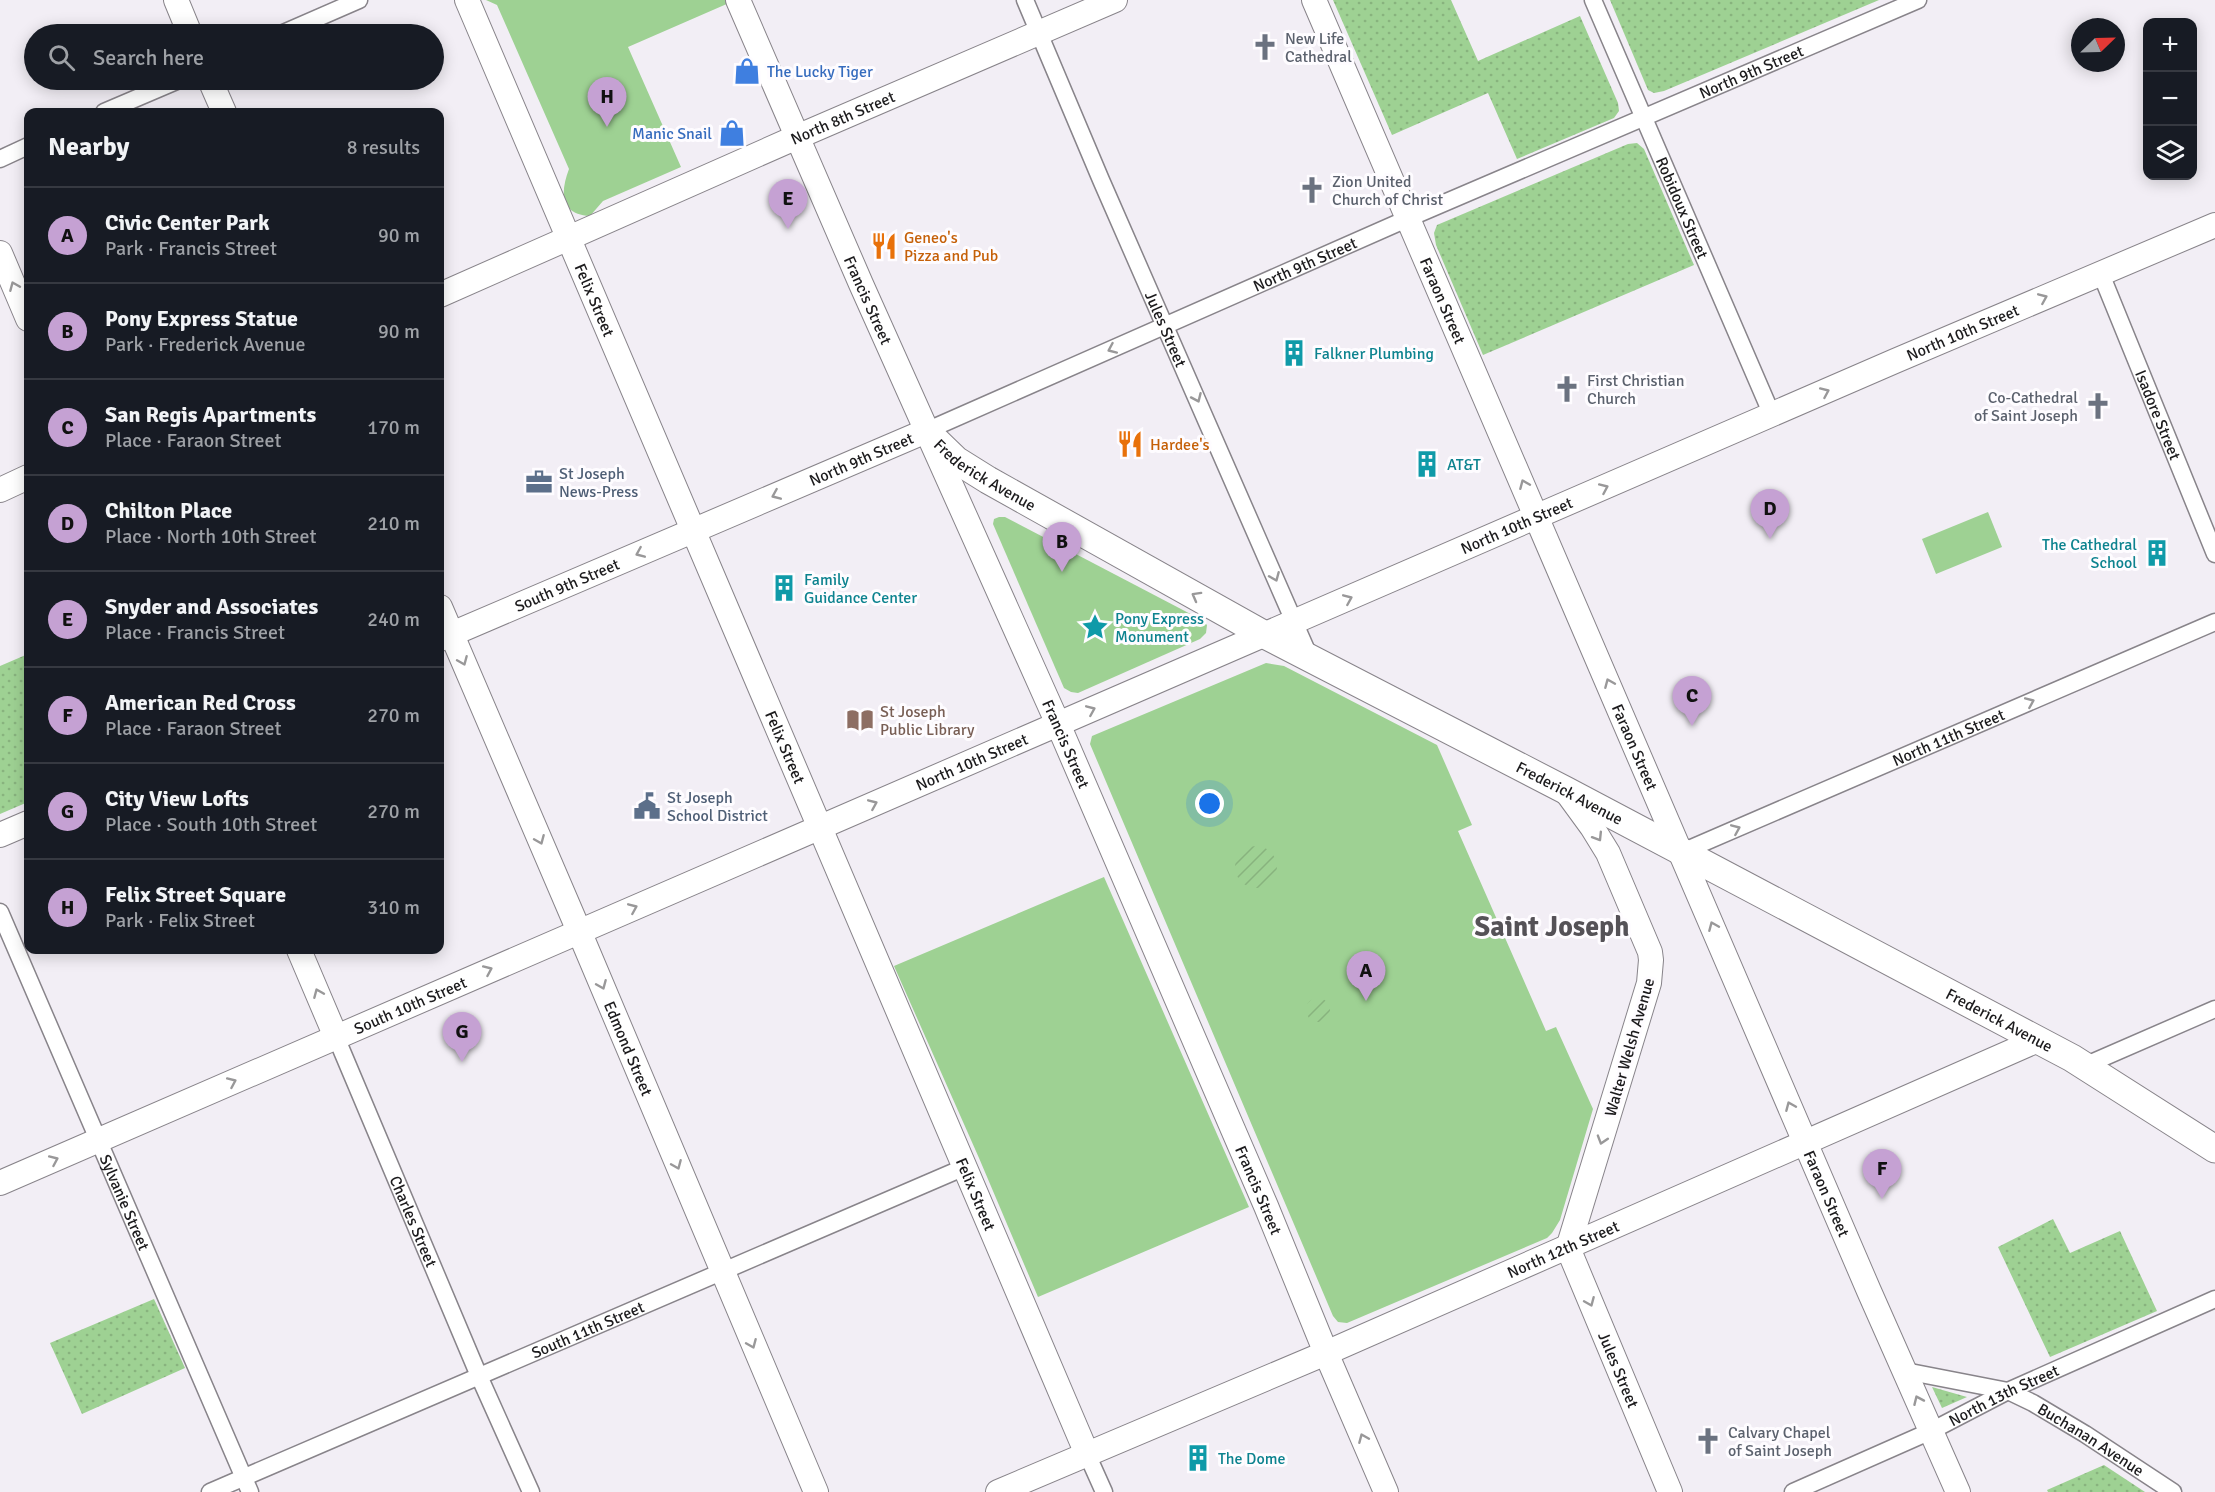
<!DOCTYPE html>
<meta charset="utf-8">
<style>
:root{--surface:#171b24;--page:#242831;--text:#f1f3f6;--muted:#9ea1a6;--line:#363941;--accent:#c5a1d3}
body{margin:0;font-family:Signika,sans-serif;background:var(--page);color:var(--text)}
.controls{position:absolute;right:18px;top:18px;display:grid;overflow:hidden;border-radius:12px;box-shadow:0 3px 15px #0003}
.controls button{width:54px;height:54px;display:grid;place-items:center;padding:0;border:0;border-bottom:2px solid var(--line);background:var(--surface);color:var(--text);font:30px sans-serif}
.compass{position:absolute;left:2071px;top:18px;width:54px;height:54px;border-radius:50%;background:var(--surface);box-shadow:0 3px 15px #0003;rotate:67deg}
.you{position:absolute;left:1210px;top:804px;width:21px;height:21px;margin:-15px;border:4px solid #fff;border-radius:50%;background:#1a73e8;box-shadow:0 0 0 9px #1a73e833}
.badge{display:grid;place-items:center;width:39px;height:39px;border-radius:50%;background:var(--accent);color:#111;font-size:20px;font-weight:700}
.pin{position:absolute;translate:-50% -50px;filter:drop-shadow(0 2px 3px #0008)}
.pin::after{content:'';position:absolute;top:32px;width:21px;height:18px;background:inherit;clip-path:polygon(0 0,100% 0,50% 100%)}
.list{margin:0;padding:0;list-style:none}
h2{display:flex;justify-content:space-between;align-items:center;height:78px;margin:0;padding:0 24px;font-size:26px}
h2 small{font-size:20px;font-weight:400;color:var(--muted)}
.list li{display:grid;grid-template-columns:39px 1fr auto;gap:18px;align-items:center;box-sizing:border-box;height:96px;padding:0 24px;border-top:2px solid var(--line)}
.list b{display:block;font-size:22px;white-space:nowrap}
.list p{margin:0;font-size:20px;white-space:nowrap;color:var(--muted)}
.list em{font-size:20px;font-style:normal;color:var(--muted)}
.icon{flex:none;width:33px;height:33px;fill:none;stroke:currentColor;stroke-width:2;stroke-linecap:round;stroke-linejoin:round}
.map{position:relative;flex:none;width:2215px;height:1492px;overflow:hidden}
.search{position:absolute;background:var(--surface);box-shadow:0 3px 15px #0003;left:24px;top:24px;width:420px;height:66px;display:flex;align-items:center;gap:15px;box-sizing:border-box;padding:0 21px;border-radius:33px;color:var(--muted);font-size:22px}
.panel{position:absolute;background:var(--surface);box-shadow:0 3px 15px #0003;left:24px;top:108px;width:420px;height:846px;border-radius:12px}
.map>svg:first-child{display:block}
</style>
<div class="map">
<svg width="2215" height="1492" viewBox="0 0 2215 1492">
<defs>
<pattern id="grass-dots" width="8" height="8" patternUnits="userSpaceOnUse" patternTransform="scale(1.5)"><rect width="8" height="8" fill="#9ed193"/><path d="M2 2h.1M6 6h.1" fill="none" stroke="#88b37e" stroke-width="1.8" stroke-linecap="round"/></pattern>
<pattern id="garden-furrows" width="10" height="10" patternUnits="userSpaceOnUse" patternTransform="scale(1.5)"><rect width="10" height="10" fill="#9ed193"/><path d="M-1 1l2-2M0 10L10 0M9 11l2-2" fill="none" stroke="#88b37e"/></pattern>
</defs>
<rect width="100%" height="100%" fill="#f2eef5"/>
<!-- grass -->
<g fill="url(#grass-dots)">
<polygon points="1333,0 1451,0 1478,61 1580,16 1618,103 1619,111 1614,118 1517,159 1488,93 1392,135"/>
<polygon points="1610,0 1879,0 1664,91 1654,93 1648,90"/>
<polygon points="1637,143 1644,149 1694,265 1483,355 1436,245 1434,233 1437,225 1628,144"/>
<polygon points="28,654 28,802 0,814 0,666"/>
<polygon points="2053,1219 2070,1253 2120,1231 2157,1311 2050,1357 1998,1247"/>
<polygon points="154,1299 185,1368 82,1414 50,1343"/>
<polygon points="1932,1387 1967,1397 1942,1408"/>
<polygon points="2104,1465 2145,1492 2048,1492 2047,1490"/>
</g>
<!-- park -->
<g fill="#9ed193">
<path d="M486,0h242l1,3 -101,44 53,120 -78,34 -13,15c-30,-2 -30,-23 -21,-47l-72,-164z"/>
<polygon points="1988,512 2002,547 1936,574 1922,539"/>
<polygon points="999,517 1005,517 1202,620 1207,625 1206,633 1200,639 1078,693 1071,692 1064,688 993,524 994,519"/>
<polygon points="1266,663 1284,666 1437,745 1472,825 1458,831 1546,1031 1556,1027 1593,1109 1560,1220 1552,1233 1547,1238 1347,1323 1338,1322 1333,1316 1090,744 1092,736"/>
<polygon points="1104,877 1249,1207 1038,1297 979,1158 894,966"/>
</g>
<!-- garden -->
<g fill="url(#garden-furrows)">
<circle cx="1256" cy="867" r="21"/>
<circle cx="1318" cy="1010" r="12"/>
</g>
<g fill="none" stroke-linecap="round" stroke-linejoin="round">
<defs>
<g id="street">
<path id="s1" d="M1025,0l76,180 209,478"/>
<path id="s2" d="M1593,0l179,415"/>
<polyline points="281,34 359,0"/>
<polyline points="104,112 179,80"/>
<polyline points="0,159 28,146"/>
<path id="s3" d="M2101,274l114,280"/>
<path id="s4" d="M926,431l483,-213 509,-218"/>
<path id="s5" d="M1682,852l533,-230"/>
<path id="s6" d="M0,912l250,580"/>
<path id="s7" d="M336,1037l143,339 52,116"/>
<polyline points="2084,1066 2215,1009"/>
<path id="s8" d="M1905,1371l103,20 25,12 52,31 88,58"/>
<polyline points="1087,1454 1104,1492"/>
<path id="s9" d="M210,1492l755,-325"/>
<path id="s10" d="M1793,1492l138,-61 77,-40 207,-92"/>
</g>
<g id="secondary">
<polyline points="176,0 190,34"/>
<path id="s11" d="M467,0l620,1454"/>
<path id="s12" d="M738,0l123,284 197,440 208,482 60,147 60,139"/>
<path id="s13" d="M1314,0l555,1291 89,201"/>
<polyline points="210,80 224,112"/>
<polyline points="0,253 28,319"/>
<path id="s14" d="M440,295l357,-158 318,-137"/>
<polyline points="0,490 28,477"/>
<path id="s15" d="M440,607l139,324 237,561"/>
<path id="s16" d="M440,639l486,-208"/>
<path id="s17" d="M1565,790l27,37 16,26 42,99 1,8 -2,23 -81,265 102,244"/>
<polyline points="0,835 28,823"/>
<polyline points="299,950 336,1037"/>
<path id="s18" d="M0,1183l1895,-822 320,-136"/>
<path id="s19" d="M998,1492l328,-139 712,-313"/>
</g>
<g id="primary">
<path id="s20" d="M926,431l30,29 32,20 277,155 300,155 507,268 143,91"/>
</g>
</defs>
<!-- street casing -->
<use href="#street" stroke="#88848a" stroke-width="19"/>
<!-- secondary casing -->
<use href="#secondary" stroke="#88848a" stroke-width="26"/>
<!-- primary casing -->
<use href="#primary" stroke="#88848a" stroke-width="29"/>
<!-- street -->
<use href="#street" stroke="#fff" stroke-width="16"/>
<!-- secondary -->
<use href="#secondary" stroke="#fff" stroke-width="24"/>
<!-- primary -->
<use href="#primary" stroke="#fff" stroke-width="27"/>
</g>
<!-- one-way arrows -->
<defs><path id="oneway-chevron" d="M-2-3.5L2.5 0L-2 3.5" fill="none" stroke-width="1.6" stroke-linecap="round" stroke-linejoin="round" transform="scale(1.5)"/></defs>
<g stroke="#999899">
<use href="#oneway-chevron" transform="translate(14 286) rotate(-113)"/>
<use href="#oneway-chevron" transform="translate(2043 298) rotate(-23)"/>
<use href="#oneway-chevron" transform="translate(1112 349) rotate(156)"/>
<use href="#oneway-chevron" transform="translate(1825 392) rotate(-24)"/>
<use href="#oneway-chevron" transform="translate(1197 398) rotate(66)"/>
<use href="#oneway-chevron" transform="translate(1524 484) rotate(-113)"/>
<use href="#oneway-chevron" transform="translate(1604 488) rotate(-24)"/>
<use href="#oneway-chevron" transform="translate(776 495) rotate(157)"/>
<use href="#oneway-chevron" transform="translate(640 553) rotate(157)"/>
<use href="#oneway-chevron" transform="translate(1275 577) rotate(67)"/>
<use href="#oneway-chevron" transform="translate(1196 596) rotate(-151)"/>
<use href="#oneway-chevron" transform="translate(1348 599) rotate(-23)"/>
<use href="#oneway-chevron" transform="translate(463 661) rotate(67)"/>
<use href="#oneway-chevron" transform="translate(1609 683) rotate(-113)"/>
<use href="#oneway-chevron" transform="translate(2030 702) rotate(-23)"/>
<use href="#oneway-chevron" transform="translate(1091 710) rotate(-23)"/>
<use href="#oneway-chevron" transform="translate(873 804) rotate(-23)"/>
<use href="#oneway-chevron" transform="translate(1736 829) rotate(-23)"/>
<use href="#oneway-chevron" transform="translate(1598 837) rotate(58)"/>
<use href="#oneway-chevron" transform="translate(540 840) rotate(67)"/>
<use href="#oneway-chevron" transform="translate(633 908) rotate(-23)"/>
<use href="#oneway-chevron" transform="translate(1713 926) rotate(-113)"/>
<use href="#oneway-chevron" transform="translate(488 970) rotate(-24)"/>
<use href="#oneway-chevron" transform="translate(602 985) rotate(67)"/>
<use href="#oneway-chevron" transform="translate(318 993) rotate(-113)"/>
<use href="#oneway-chevron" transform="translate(232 1082) rotate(-24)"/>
<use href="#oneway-chevron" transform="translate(1790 1106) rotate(-113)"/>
<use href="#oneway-chevron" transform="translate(1602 1140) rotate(107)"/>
<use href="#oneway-chevron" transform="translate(54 1160) rotate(-24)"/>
<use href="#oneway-chevron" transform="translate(677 1165) rotate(67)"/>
<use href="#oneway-chevron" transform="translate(1590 1302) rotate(67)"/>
<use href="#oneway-chevron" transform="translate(752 1344) rotate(67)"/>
<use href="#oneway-chevron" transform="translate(1918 1400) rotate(-114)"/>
<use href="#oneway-chevron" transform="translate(1363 1438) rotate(-113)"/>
</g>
<!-- icons -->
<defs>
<symbol id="church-bare" viewBox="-9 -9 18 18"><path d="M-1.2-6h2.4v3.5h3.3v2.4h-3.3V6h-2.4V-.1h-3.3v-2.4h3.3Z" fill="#6b7280" stroke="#fefcff" stroke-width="2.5" paint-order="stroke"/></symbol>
<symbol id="shop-bare" viewBox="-9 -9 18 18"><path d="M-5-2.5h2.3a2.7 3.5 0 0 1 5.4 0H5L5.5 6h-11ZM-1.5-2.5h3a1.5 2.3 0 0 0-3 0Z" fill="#3f7fe0" stroke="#fefcff" stroke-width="2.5" paint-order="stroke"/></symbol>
<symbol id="restaurant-bare" viewBox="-9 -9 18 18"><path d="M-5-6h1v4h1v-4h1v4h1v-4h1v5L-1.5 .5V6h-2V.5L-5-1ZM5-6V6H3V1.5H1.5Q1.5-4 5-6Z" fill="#e8710a" stroke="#fefcff" stroke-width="2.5" paint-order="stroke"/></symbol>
<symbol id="building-bare" viewBox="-9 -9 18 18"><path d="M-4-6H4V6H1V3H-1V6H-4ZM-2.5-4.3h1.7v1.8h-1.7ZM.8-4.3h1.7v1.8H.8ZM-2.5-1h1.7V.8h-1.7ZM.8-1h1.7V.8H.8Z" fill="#0f9aa8" stroke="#fefcff" stroke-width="2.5" paint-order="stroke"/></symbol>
<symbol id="office-bare" viewBox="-9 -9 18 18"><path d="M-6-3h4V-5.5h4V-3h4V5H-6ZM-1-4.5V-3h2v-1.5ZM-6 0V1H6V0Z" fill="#5c6f8a" stroke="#fefcff" stroke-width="2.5" paint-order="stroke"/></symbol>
<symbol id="sight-bare" viewBox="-9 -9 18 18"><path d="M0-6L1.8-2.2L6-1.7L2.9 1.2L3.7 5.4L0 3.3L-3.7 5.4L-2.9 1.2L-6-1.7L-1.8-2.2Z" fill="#0f9aa8" stroke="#fefcff" stroke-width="2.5" paint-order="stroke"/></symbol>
<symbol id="library-bare" viewBox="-9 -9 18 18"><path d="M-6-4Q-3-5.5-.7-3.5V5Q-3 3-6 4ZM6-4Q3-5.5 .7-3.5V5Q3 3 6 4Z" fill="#8d6e63" stroke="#fefcff" stroke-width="2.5" paint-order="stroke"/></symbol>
<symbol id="civic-bare" viewBox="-9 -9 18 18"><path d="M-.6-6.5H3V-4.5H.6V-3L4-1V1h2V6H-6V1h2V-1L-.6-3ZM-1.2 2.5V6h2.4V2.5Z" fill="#5c6f8a" stroke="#fefcff" stroke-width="2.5" paint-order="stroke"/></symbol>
</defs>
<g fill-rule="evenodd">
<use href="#church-bare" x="1246" y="28" width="38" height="38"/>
<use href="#shop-bare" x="728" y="52" width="38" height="38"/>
<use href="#shop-bare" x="713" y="114" width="38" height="38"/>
<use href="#church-bare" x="1293" y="171" width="38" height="38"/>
<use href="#restaurant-bare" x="865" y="227" width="38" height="38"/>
<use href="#building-bare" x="1275" y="334" width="38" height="38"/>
<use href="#church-bare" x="1548" y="370" width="38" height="38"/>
<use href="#church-bare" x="2079" y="387" width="38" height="38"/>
<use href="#restaurant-bare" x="1111" y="425" width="38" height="38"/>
<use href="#building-bare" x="1408" y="445" width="38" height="38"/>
<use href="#office-bare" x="520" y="463" width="38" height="38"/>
<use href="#building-bare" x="2138" y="534" width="38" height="38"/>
<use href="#building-bare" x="765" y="569" width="38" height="38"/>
<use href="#sight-bare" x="1076" y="608" width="38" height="38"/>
<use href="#library-bare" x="841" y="701" width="38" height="38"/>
<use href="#civic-bare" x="628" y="787" width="38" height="38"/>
<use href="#church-bare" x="1689" y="1422" width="38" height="38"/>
<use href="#building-bare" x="1179" y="1439" width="38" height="38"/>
</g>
<g text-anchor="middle" stroke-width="6" stroke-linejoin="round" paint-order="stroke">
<!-- worship labels -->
<g font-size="16" fill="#5b616d" stroke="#fefcff" text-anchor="start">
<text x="1285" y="44">New Life<tspan x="1285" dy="18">Cathedral</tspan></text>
<text x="1332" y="187">Zion United<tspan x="1332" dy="18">Church of Christ</tspan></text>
<text x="1587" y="386">First Christian<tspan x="1587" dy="18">Church</tspan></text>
<text x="2078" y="403" text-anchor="end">Co-Cathedral<tspan x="2078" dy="18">of Saint Joseph</tspan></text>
<text x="1728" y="1438">Calvary Chapel<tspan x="1728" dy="18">of Saint Joseph</tspan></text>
</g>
<!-- shop labels -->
<g font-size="16" fill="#366cbe" stroke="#fefcff" text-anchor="start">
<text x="767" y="77">The Lucky Tiger</text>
<text x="712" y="139" text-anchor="end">Manic Snail</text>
</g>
<!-- street labels -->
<g font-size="16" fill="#1c1b1d" stroke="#fefcff">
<text dy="6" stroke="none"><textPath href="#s4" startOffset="900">North 9th Street</textPath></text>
<text dy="6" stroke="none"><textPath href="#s14" startOffset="440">North 8th Street</textPath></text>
<text dy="6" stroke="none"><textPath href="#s2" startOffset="226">Robidoux Street</textPath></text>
<text dy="6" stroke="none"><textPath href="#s4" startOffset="414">North 9th Street</textPath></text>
<text dy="6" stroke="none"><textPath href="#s11" startOffset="326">Felix Street</textPath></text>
<text dy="6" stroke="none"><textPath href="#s12" startOffset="327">Francis Street</textPath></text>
<text dy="6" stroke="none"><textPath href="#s13" startOffset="327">Faraon Street</textPath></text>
<text dy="6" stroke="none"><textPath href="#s1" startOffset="358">Jules Street</textPath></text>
<text dy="6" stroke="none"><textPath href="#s18" startOffset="2139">North 10th Street</textPath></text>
<text dy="6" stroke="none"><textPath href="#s3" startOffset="152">Isadore Street</textPath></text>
<text dy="6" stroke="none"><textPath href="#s16" startOffset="458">North 9th Street</textPath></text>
<text dy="6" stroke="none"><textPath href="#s20" startOffset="74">Frederick Avenue</textPath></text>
<text dy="6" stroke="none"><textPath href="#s18" startOffset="1653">North 10th Street</textPath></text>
<text dy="6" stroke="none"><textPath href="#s16" startOffset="138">South 9th Street</textPath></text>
<text dy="6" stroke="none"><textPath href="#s5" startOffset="290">North 11th Street</textPath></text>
<text dy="6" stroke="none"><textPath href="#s12" startOffset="813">Francis Street</textPath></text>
<text dy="6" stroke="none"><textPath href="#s11" startOffset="812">Felix Street</textPath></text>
<text dy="6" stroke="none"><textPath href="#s13" startOffset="813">Faraon Street</textPath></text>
<text dy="6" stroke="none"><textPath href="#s18" startOffset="1059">North 10th Street</textPath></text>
<text dy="6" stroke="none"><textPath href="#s20" startOffset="740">Frederick Avenue</textPath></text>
<text dy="6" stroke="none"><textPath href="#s18" startOffset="447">South 10th Street</textPath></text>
<text dy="6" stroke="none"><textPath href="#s20" startOffset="1226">Frederick Avenue</textPath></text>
<text transform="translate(1629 1047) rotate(-74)" y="6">Walter Welsh Avenue</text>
<text dy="6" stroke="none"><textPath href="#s15" startOffset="480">Edmond Street</textPath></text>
<text dy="6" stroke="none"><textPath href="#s12" startOffset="1299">Francis Street</textPath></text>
<text dy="6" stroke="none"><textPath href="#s11" startOffset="1298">Felix Street</textPath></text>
<text dy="6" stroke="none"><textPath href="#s13" startOffset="1299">Faraon Street</textPath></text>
<text dy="6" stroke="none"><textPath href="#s6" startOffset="316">Sylvanie Street</textPath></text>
<text dy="6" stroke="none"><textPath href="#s7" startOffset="200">Charles Street</textPath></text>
<text dy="6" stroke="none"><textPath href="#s19" startOffset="615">North 12th Street</textPath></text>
<text dy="6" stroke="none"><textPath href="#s9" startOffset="411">South 11th Street</textPath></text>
<text dy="6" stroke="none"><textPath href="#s17" startOffset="624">Jules Street</textPath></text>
<text dy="6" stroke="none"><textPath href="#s10" startOffset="232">North 13th Street</textPath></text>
<text dy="6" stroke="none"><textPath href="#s8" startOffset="201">Buchanan Avenue</textPath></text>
</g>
<!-- food labels -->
<g font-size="16" fill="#c56008" stroke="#fefcff" text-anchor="start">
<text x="904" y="243">Geneo's<tspan x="904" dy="18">Pizza and Pub</tspan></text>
<text x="1150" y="450">Hardee's</text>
</g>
<!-- culture labels -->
<g font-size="16" fill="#0d838f" stroke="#fefcff" text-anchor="start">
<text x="1314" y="359">Falkner Plumbing</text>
<text x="1447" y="470">AT&amp;T</text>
<text x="2137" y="550" text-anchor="end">The Cathedral<tspan x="2137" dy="18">School</tspan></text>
<text x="804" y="585">Family<tspan x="804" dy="18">Guidance Center</tspan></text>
<text x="1115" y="624">Pony Express<tspan x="1115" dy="18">Monument</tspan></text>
<text x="1218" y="1464">The Dome</text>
</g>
<!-- service labels -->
<g font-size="16" fill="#4e5e75" stroke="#fefcff" text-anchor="start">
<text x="559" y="479">St Joseph<tspan x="559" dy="18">News-Press</tspan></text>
<text x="667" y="803">St Joseph<tspan x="667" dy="18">School District</tspan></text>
</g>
<!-- education labels -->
<g font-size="16" fill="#785e54" stroke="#fefcff" text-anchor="start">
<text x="880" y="717">St Joseph<tspan x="880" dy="18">Public Library</tspan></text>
</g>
<!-- town labels -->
<g font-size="28" font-weight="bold" fill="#555257" stroke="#fefcff">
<text x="1552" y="936">Saint Joseph</text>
</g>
</g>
</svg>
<div class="controls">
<button>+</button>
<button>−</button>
<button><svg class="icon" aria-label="layers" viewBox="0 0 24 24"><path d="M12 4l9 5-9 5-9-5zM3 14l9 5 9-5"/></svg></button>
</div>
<svg class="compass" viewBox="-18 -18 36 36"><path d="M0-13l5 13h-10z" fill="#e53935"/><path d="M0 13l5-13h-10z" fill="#9ea1a6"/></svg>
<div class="you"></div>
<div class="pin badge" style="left:1366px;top:1001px">A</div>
<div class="pin badge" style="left:1062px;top:572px">B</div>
<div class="pin badge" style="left:1692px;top:726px">C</div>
<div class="pin badge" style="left:1770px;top:539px">D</div>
<div class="pin badge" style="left:788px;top:229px">E</div>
<div class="pin badge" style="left:1882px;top:1199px">F</div>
<div class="pin badge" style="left:462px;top:1062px">G</div>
<div class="pin badge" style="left:607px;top:127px">H</div>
<div class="search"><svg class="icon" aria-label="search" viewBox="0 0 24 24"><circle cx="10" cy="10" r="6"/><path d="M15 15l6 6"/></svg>Search here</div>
<section class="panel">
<h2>Nearby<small>8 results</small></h2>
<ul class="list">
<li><span class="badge">A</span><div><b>Civic Center Park</b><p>Park · Francis Street</p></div><em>90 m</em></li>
<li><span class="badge">B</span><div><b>Pony Express Statue</b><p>Park · Frederick Avenue</p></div><em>90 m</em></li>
<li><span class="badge">C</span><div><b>San Regis Apartments</b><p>Place · Faraon Street</p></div><em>170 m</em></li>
<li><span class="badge">D</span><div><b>Chilton Place</b><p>Place · North 10th Street</p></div><em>210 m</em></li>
<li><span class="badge">E</span><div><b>Snyder and Associates</b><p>Place · Francis Street</p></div><em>240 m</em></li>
<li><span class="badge">F</span><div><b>American Red Cross</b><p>Place · Faraon Street</p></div><em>270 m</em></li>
<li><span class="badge">G</span><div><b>City View Lofts</b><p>Place · South 10th Street</p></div><em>270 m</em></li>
<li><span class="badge">H</span><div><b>Felix Street Square</b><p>Park · Felix Street</p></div><em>310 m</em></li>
</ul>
</section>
</div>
